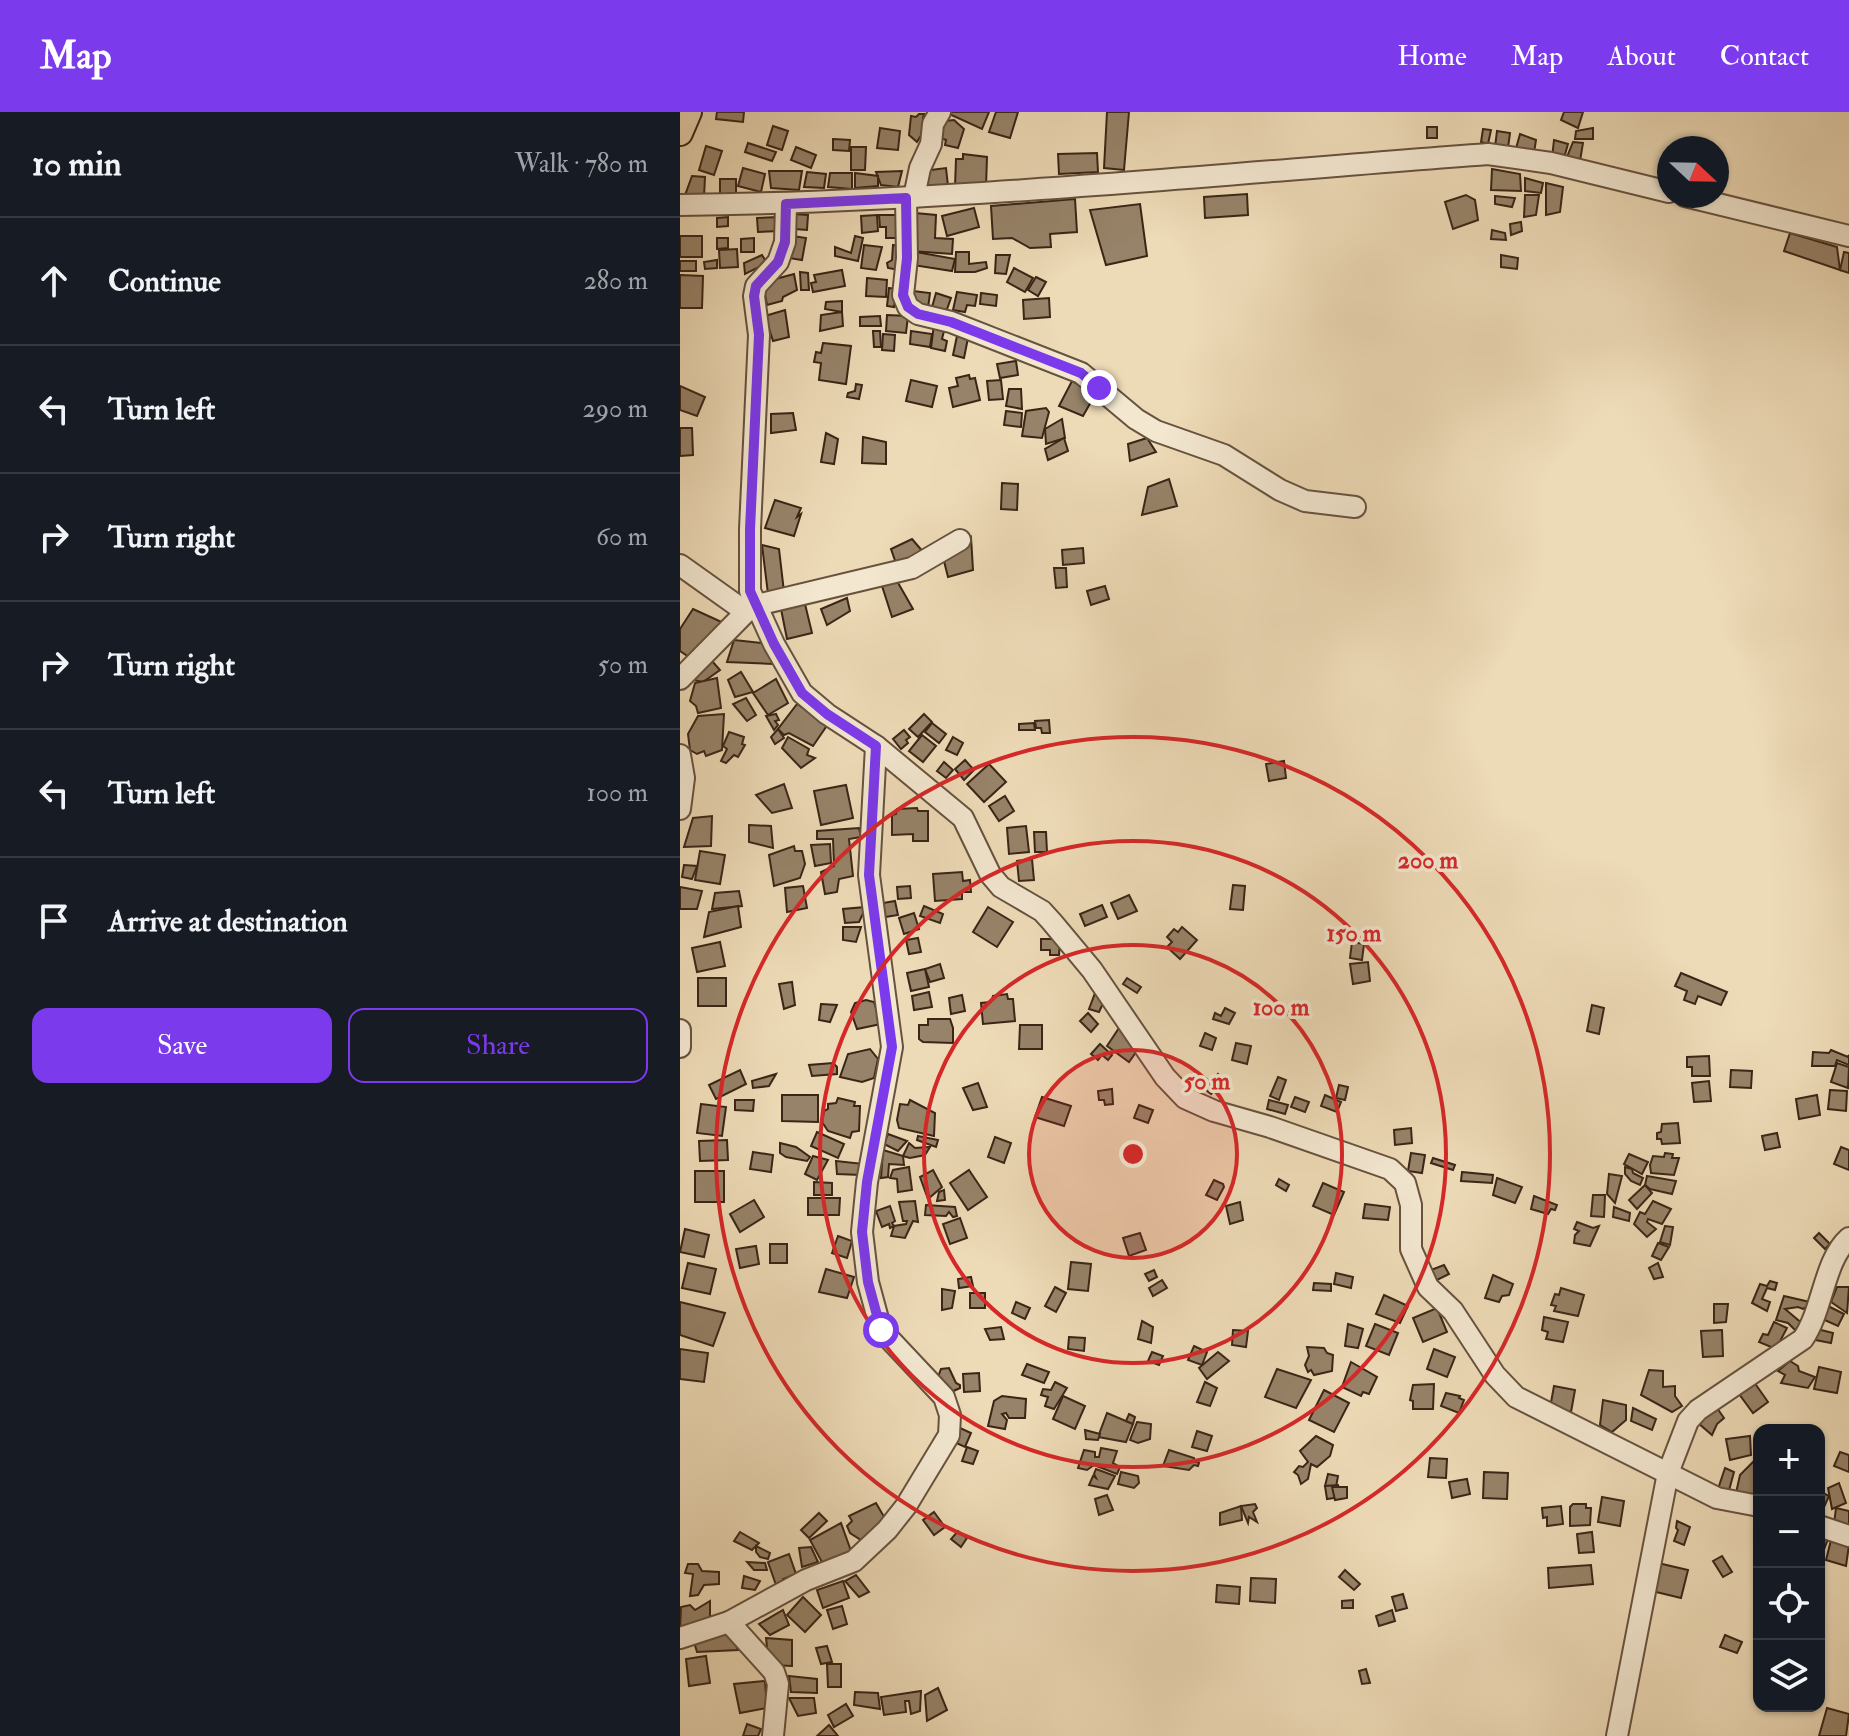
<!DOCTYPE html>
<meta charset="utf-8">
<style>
:root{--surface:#171b24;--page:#242831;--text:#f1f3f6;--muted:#9ea1a6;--line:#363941;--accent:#7c3aed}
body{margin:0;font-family:"IM FELL Double Pica",serif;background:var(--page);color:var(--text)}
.controls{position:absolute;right:24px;bottom:24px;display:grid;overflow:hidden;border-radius:16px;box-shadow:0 2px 6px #0004}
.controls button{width:72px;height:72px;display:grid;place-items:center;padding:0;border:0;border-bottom:2px solid var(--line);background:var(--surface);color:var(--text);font:40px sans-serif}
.compass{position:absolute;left:977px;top:24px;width:72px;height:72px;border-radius:50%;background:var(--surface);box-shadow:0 2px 6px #0004;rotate:112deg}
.stop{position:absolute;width:24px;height:24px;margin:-18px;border:6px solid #7c3aed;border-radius:50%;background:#fff}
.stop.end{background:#7c3aed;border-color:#fff;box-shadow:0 2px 8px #0008}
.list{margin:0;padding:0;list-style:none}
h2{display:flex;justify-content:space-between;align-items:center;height:104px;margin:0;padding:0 32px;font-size:34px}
h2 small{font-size:26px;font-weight:400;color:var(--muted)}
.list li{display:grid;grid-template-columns:52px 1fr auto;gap:24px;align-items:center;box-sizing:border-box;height:128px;padding:0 32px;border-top:2px solid var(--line)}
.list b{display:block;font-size:30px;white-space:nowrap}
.list em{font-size:26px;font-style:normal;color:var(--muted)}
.actions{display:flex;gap:16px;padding:24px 32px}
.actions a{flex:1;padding:18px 0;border:2px solid var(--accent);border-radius:16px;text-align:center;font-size:28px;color:var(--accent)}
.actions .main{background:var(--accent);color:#fff}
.icon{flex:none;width:44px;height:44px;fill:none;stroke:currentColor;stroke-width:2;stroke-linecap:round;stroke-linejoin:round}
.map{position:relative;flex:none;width:1169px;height:1624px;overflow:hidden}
header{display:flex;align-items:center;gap:48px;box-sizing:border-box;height:112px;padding:0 40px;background:var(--accent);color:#fff}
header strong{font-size:38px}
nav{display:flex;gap:44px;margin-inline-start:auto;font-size:28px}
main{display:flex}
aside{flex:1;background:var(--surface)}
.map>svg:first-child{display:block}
</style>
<header>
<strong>Map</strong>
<nav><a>Home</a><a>Map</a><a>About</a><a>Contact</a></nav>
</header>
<main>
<aside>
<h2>10 min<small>Walk · 780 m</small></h2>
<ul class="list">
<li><svg class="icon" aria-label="ahead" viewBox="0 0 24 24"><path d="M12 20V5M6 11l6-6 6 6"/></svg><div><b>Continue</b></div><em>280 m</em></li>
<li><svg class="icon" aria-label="left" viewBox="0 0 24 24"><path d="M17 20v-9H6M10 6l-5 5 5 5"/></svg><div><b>Turn left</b></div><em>290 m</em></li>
<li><svg class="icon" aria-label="right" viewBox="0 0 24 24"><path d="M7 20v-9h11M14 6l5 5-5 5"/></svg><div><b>Turn right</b></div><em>60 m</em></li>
<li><svg class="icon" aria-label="right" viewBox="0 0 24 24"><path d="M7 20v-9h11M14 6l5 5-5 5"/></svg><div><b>Turn right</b></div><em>50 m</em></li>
<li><svg class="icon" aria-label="left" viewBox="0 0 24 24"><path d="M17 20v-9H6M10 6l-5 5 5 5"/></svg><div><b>Turn left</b></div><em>100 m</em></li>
<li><svg class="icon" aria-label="arrive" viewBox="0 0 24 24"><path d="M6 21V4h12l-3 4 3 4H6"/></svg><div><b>Arrive at destination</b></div></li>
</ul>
<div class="actions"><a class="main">Save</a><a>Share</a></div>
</aside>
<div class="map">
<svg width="1169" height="1624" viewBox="0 0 1169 1624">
<rect width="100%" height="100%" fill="#eddab6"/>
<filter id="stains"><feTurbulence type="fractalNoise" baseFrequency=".0025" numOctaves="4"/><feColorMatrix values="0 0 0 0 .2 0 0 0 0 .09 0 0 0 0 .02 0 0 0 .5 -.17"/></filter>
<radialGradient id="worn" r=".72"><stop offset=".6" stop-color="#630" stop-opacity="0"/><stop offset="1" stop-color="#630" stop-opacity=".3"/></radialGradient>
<!-- building -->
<g fill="#978369" stroke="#3a2516" stroke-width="2">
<polygon points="37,0 64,0 63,10 36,7"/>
<polygon points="265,0 309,0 302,17"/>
<polygon points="316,0 338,0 330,26 309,20"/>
<polygon points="427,0 449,0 444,58 424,56"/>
<polygon points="884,0 903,0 898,16 881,8"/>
<polygon points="239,2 244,2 243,6 249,7 246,27 240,25 237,30 229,23 231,4 236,5"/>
<polygon points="274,8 284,17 278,36 265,33 266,28 258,25 265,9"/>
<polygon points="93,14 108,19 102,38 87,33"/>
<rect x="747" y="15" width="10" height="11"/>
<polygon points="200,16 220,19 218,38 197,36"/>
<polygon points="913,16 913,27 895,27 896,19"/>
<polygon points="803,17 811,18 808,32 801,30"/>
<polygon points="817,19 830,21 828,36 815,35"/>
<polygon points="840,22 856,28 854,41 835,40"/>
<polygon points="153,27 170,28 169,39 153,38"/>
<polygon points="874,28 888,32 884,46 872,46"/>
<polygon points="893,30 903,31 900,49 885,50"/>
<polygon points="68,31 96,40 92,49 65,40"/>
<polygon points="26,34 42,39 34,63 19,58"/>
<polygon points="116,35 136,43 131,56 111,48"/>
<polygon points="171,35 186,35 185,58 171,58"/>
<polygon points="417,41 418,60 379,62 378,42"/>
<polygon points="283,42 307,45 306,75 275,75 276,47 283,47"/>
<polygon points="63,56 85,62 81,80 58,74"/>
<polygon points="266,56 268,74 238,77 243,59"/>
<polygon points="812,57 840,62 841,79 811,78"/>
<polygon points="89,59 122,59 119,78 91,76"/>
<polygon points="222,59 218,75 201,73 196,60"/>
<polygon points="127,60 146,62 144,76 124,75"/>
<polygon points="150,61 172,61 172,77 148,75"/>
<polygon points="175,61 198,64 198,74 175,76"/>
<polygon points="12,64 25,65 24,85 4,86"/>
<polygon points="845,66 863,71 861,81 845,79"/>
<polygon points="40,67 56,67 56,82 40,83"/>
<polygon points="866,71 883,75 880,100 866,103"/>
<polygon points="567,82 568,103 525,106 524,85"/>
<polygon points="786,83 795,88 798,108 773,117 765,90"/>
<polygon points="845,83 859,83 856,103 844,105"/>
<polygon points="815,84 835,86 832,95 815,92"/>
<polygon points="395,87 397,120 370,122 371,135 350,136 332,126 313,127 311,94"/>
<polygon points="460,92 467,144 426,153 410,98"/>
<polygon points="294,96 299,115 267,124 262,104"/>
<polygon points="235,101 256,103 255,126 273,127 272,142 231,139"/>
<polygon points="114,102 128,103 127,118 115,117"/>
<polygon points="197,103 198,119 182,121 181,104"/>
<polygon points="199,103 223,103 223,126 206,126 206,115 200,115"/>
<polygon points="48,105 48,114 37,115 37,106"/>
<polygon points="98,105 99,119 78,120 77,106"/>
<polygon points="841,110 842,119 831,123 830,112"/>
<polygon points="812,118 825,121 826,128 811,127"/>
<polygon points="1110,121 1157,135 1160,158 1104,139"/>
<rect x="0" y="124" width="22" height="21"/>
<polygon points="113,124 126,126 122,148 109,146"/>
<polygon points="175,124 183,126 178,149 155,144 155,135 171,141"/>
<polygon points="37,126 48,126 48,136 37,137"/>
<polygon points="74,126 74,140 61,140 61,127"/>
<polygon points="184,133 202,135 196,158 181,156"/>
<polygon points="213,133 220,134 219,158 208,156 207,151 212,148"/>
<polygon points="57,137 58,155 40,156 39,138"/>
<polygon points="236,140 275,147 272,159 233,153"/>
<polygon points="276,140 289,140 289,152 306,150 307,156 295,160 275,160"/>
<polygon points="1164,140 1169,141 1169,161 1160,158"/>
<polygon points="82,143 87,151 65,162 64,151"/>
<polygon points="316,143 330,143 326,162 315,161"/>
<polygon points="821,143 838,146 837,157 821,155"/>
<polygon points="37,148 37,156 25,157 24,150"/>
<rect x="0" y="149" width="16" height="10"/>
<polygon points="334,156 353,166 345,180 327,170"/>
<polygon points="162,158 165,174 133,180 131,171 136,170 134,163"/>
<polygon points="120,160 128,161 129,178 121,178"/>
<polygon points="114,162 117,178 103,185 102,189 87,193 84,178 92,168"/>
<polygon points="0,163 23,164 22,196 0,196"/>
<polygon points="356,165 366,170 358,184 348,178"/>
<polygon points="187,166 207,168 206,185 186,184"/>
<polygon points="209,176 217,177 214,195 207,194"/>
<polygon points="233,179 250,181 248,196 231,194"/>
<polygon points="277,180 297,183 295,194 287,193 285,200 273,198"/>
<polygon points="256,181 271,186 266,200 252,195"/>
<polygon points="301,181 317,183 316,194 300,192"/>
<polygon points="369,186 370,205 344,207 343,188"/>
<polygon points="162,189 162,200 145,197 146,190"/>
<polygon points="105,198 109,225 93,229 85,204"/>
<polygon points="162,200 163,214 140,219 141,203"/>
<polygon points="207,203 228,204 226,221 206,219"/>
<polygon points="200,204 201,214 180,214 180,205"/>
<polygon points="254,212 265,215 262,227 267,229 265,239 251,236"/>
<polygon points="193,219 200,219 201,235 194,235"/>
<polygon points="231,219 252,222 250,235 230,232"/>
<polygon points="203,222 215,223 214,239 202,238"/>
<polygon points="277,224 288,226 284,246 273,243"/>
<polygon points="143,231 171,234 166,272 139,268 141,251 134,250 136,240 141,241"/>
<polygon points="336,249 338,263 320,266 317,252"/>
<polygon points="289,263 290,267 295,266 300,288 273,295 269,276 278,274 276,266"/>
<polygon points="231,268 257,274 252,295 226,289"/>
<polygon points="321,268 323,287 309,288 307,269"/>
<polygon points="392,269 416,281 403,304 379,294"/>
<polygon points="176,272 182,273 179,287 167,285 168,281 175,279"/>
<polygon points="0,274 25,285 17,304 0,298"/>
<polygon points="329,277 341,277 342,297 326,294"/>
<polygon points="366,296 369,300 362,326 342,324 346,299"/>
<polygon points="326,299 342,301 341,315 324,313"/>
<polygon points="113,301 116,318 91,321 91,302"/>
<polygon points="382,307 385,326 366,332 365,317"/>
<polygon points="0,316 12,316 13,343 0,344"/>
<polygon points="146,321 158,327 154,352 141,350"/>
<polygon points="183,325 206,330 206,352 182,351"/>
<polygon points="384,326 388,339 368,348 365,337"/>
<polygon points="467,326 476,340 450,349 448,332"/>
<polygon points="489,367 497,394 462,403 468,375"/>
<polygon points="322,371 338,372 337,398 321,397"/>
<polygon points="95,388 121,396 117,405 121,402 114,424 85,416"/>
<polygon points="291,425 293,458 268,465 264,449"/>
<polygon points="232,427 244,441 217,454 211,437"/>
<polygon points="82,433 99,437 104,480 88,482"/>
<polygon points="403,436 404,451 383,453 382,438"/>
<polygon points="374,456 386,456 387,475 376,476"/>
<polygon points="217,469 233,497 212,505 202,474"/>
<polygon points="425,474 429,487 411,493 407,479"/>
<polygon points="167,486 170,499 147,513 141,497"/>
<polygon points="125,492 132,521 107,527 101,497"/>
<polygon points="13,497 46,512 9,545 0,539 0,517"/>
<polygon points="54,528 92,532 93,552 47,550"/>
<polygon points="32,549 40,558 23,570 8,567"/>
<polygon points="61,560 73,580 55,585 48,568"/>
<polygon points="37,566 41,596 18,601 16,594 10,589 15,571"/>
<polygon points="96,567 108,591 88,603 73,581"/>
<polygon points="66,586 76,603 67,609 53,592"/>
<polygon points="117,592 148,612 133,634 109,621 104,623 98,617"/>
<polygon points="44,602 42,638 26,644 24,639 17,642 10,638 8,622 18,604"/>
<polygon points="96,602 99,608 95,609 98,613 94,618 86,604"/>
<polygon points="244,602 252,610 238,625 229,617"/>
<polygon points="369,608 370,621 362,621 361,616 356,616 355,609"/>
<polygon points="252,611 266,622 259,631 245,620"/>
<polygon points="354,611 355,618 339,618 339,612"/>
<polygon points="98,617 104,626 95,632 91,625"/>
<polygon points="224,618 230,625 226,628 228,631 221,637 213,627"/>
<polygon points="49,620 64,625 62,632 65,633 58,645 54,643 46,651 41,649 47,637 43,634"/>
<polygon points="242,623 256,634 243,650 229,639"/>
<polygon points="108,625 129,637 127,643 135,646 121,656 102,636"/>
<polygon points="273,625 283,631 277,643 266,638"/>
<polygon points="285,648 294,658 284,668 275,657"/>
<polygon points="604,649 606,666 589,669 586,652"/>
<polygon points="264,650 273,658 266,666 257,659"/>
<polygon points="309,652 326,670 304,690 287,672"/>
<polygon points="104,672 112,696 92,701 76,683"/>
<polygon points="166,673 173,706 141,713 134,679"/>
<polygon points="325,684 334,699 319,709 309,694"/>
<polygon points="237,696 238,699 248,699 248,729 233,729 233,722 212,723 212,703 216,702 217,697"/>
<polygon points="32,704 31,734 4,735 13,706"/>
<polygon points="69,713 91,714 93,736 69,730"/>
<polygon points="346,714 349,740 329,742 327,716"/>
<polygon points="179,716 181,725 169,727 173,764 159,767 157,780 145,782 141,760 154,754 153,727 137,727 137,719"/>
<polygon points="354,720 366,720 367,740 355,740"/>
<polygon points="150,732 151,751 135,754 131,733"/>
<polygon points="114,734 115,739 122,739 125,752 120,766 94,774 89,743"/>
<polygon points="20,739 45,743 40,772 15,768"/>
<polygon points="352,747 354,768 339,769 337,749"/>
<polygon points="4,753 17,754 12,767 2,765"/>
<polygon points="282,760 283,769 290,768 291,780 282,780 282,787 255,789 253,762"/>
<polygon points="553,773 565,774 563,798 550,797"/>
<polygon points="123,774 127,796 107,800 105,776"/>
<polygon points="230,774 231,786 218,787 217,775"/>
<polygon points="0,775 22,779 17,797 0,797"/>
<polygon points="59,779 62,794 32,797 35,781"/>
<polygon points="449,783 457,799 438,807 431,791"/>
<polygon points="215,789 218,803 205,805 203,791"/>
<polygon points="422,793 427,805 405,814 400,802"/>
<polygon points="58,794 61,815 24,825 29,800"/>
<polygon points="244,794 263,802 260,811 240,804"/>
<polygon points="186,795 179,810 165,811 163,797"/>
<polygon points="308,795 333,810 317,835 293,820"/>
<polygon points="234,801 239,817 224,822 219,806"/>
<polygon points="163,815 181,815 176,830 163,828"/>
<polygon points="502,815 517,828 500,847 487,835 492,830 487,825 494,817 498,820"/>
<polygon points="238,826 241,840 229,842 226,828"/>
<polygon points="361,827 380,827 379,843 370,843 370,838 361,838"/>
<polygon points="40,830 45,854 17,860 12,836"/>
<polygon points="672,830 684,832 682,848 670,846"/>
<polygon points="688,850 690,869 673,872 670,852"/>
<polygon points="260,852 264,866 250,870 245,857"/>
<polygon points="245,857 249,875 231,879 227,861"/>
<polygon points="1001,861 1047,880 1041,893 1018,884 1015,892 1004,888 1007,879 995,874"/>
<rect x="18" y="866" width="28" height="28"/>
<polygon points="447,866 461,875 457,881 443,872"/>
<polygon points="112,870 115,893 104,897 99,872"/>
<polygon points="249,880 252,895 234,898 232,884"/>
<polygon points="415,881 426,885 419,900 409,897"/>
<polygon points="327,882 328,887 333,887 335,909 303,912 301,891 311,890 313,884"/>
<polygon points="282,883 285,899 271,902 269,886"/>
<polygon points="186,888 194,890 201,912 177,917 171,900 175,891"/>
<polygon points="141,892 157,893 150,910 139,908"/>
<polygon points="912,893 924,896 919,922 907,919"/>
<polygon points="545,896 555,901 549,912 533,907 535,901 541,904"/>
<polygon points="408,901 418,912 411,920 400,909"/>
<polygon points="248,907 270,907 273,916 273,931 243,930 239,927 239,913 248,913"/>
<polygon points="340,913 362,913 362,937 339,937"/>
<polygon points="441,913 452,921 447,928 459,936 449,950 427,934"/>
<polygon points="525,921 536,926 532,938 520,934"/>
<polygon points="556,931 571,934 567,952 552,948"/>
<polygon points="420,932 432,943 428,948 422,943 418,948 411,942"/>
<polygon points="190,937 198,947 194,966 182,970 160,965 168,942"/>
<polygon points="1151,938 1168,945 1169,943 1169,953 1157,948 1155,954 1132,954 1133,940 1149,941"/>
<polygon points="1029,944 1030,964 1012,964 1012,955 1007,955 1007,945"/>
<polygon points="153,951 157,955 157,962 132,964 129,953"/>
<polygon points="1157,951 1169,955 1168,976 1151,970"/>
<polygon points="60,958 66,972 36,987 29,973"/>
<polygon points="1051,958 1072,959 1071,976 1050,975"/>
<polygon points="96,962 89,974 73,976 72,969"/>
<polygon points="538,962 543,966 531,982 518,972 524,965 532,970"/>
<polygon points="598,965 606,968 599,988 590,984"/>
<polygon points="1029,969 1031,989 1014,990 1012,971"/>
<polygon points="298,971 307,995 293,998 283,976"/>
<polygon points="659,973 668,975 665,988 656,986"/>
<polygon points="432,977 433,992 425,993 424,988 419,988 418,979"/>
<polygon points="1150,978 1167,979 1166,999 1148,997"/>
<polygon points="102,983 138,983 138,1010 102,1009"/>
<polygon points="645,983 661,990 657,1000 641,994"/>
<polygon points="1137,983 1140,1003 1119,1007 1116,987"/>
<polygon points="362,985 391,994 384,1014 355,1005"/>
<polygon points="615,985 629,990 625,1000 611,995"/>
<polygon points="158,986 175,990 174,994 180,994 179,1019 172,1020 170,1026 148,1019 142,1010 144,999 148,997 148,992 156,991"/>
<polygon points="55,988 74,988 73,999 55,998"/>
<polygon points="230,988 255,1001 254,1024 219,1016 217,1008 220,992 228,993"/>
<polygon points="589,988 608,993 605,1002 587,997"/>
<polygon points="21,992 46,995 42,1024 17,1021"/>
<polygon points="459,993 473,998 468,1011 454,1006"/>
<polygon points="998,1011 1000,1031 982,1032 981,1027 977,1027 977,1021 981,1020 982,1012"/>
<polygon points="731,1016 732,1031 715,1033 714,1018"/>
<polygon points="137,1020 164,1032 158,1046 131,1034"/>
<polygon points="1097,1021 1100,1035 1085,1038 1082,1024"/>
<polygon points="208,1022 227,1029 218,1039 204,1032"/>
<polygon points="238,1024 258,1028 256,1035 237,1028"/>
<polygon points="315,1025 331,1031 324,1051 308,1045"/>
<polygon points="47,1028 48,1048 20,1049 19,1029"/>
<polygon points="100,1031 116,1035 130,1045 127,1049 106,1045 100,1041"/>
<polygon points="229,1031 235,1036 250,1035 245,1043 230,1046 223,1044"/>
<polygon points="1161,1035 1169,1038 1169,1058 1154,1052"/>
<polygon points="203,1038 223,1044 224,1053 209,1052 208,1065 201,1066"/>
<polygon points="73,1040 93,1043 91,1060 70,1057"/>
<polygon points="731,1041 745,1043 742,1061 728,1059"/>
<polygon points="985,1041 993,1042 992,1046 999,1046 994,1063 971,1061 970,1053 973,1044 984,1045"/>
<polygon points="949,1042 968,1050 962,1062 944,1052"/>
<polygon points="133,1044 148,1048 137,1068 125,1062"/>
<polygon points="753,1046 775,1053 773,1058 751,1051"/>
<polygon points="156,1049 184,1052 181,1063 157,1062"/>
<polygon points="229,1055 232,1078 218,1080 217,1067 210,1066 213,1058"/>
<polygon points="945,1055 952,1057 953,1061 963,1066 960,1073 951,1069 945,1062"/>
<polygon points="253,1058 262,1075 248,1087 240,1065"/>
<polygon points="289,1058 307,1085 288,1098 270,1071"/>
<rect x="15" y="1059" width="29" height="31"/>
<polygon points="782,1060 813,1063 812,1071 781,1069"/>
<polygon points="929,1062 942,1064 935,1091 927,1082"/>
<polygon points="967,1064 996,1069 992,1082 970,1077 965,1073"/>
<polygon points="817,1066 842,1075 835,1091 813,1083"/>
<polygon points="599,1067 609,1073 606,1079 596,1073"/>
<polygon points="534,1068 543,1072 544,1075 537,1088 526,1083"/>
<polygon points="134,1070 152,1071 152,1083 134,1083"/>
<polygon points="643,1071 664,1080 654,1103 633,1094"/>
<polygon points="965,1073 972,1081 957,1097 949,1088"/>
<polygon points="264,1078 265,1088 257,1089 259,1080"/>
<polygon points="913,1083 925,1083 924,1105 911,1104"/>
<polygon points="854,1084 877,1093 875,1098 871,1097 868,1102 851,1097"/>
<polygon points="128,1086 160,1086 159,1103 128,1103"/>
<polygon points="74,1088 84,1105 60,1120 50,1102"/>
<polygon points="235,1089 238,1110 233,1109 225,1126 211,1124 214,1114 226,1112 227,1109 223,1109 219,1090"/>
<polygon points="973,1089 991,1097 982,1112 968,1107 967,1110 976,1117 967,1125 954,1112 960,1100 965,1102"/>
<polygon points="560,1090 563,1108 550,1112 546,1094"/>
<polygon points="685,1092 710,1095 708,1108 683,1106"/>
<polygon points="246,1093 275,1095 277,1104 273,1105 269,1100 266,1104 245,1103"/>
<polygon points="210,1094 215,1109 212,1111 214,1114 210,1116 209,1112 202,1115 196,1099"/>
<polygon points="934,1095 950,1101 949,1109 933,1105"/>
<polygon points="280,1106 287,1126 270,1132 263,1112"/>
<polygon points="897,1110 913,1116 919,1114 910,1134 894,1131 895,1123 899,1119 894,1117"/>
<polygon points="985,1114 993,1115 990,1133 980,1130"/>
<polygon points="5,1117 29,1123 24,1145 0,1140"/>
<polygon points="460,1121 466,1138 449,1144 443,1126"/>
<polygon points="1139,1121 1150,1132 1145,1137 1134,1126"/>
<polygon points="158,1124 172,1129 167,1146 152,1141"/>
<polygon points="978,1131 989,1135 981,1148 972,1144"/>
<rect x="90" y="1132" width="17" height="19"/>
<polygon points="76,1134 79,1152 60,1156 56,1137"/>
<polygon points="391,1150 411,1152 408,1179 388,1177"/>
<polygon points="8,1151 36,1157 30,1182 2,1176"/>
<polygon points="978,1151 983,1165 974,1167 969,1156"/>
<polygon points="764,1153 769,1162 757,1168 751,1158"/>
<polygon points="146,1157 174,1165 167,1186 139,1180"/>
<polygon points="474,1158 477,1165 469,1169 465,1162"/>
<polygon points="656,1161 673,1165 671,1176 654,1172"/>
<polygon points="813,1163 833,1172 829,1183 822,1184 819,1190 805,1186"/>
<polygon points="291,1165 293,1174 279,1176 278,1167"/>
<polygon points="482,1168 487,1176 473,1184 469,1176"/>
<polygon points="1090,1169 1097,1171 1095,1178 1087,1176 1082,1187 1090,1190 1087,1199 1072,1191 1080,1172 1087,1174"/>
<polygon points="634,1171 651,1172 651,1179 633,1178"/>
<polygon points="375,1175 386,1181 376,1200 365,1194"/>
<polygon points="1157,1175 1169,1175 1167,1201 1151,1190"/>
<polygon points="881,1176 904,1183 898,1204 874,1199 876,1194 871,1193 875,1182 879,1183"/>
<polygon points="262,1177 275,1179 272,1196 262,1198"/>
<rect x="290" y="1181" width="15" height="15"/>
<polygon points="704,1183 728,1194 720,1211 696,1202"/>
<polygon points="1104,1184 1134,1191 1123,1197 1118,1195 1105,1197 1124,1213 1118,1221 1108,1211 1096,1208"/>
<polygon points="0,1190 45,1201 33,1234 0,1223"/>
<polygon points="336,1190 350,1196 345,1207 332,1201"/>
<polygon points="1034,1192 1048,1192 1046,1210 1034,1211"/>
<polygon points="1146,1193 1164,1202 1158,1214 1140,1206"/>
<polygon points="757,1196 767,1220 743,1230 733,1206"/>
<polygon points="864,1205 888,1210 883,1230 866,1227 868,1220 862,1218"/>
<polygon points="462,1209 473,1215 471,1231 458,1227"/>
<polygon points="1094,1210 1107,1216 1096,1237 1079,1230 1083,1222 1088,1223"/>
<polygon points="668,1212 683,1217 678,1236 665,1234"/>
<polygon points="695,1212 718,1221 709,1243 686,1234"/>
<polygon points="321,1215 324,1227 310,1228 305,1217"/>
<polygon points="1133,1216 1153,1221 1151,1231 1130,1227"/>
<polygon points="553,1218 568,1219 566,1235 552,1233"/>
<polygon points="1042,1218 1043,1244 1023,1245 1021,1219"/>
<polygon points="389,1225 405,1226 404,1239 388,1237"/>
<polygon points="514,1234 527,1240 522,1253 508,1248"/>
<polygon points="627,1235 644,1236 647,1241 653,1243 652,1259 634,1263 631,1258 628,1260 625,1253 629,1244"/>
<polygon points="0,1237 28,1241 24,1270 0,1267"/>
<polygon points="754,1237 775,1245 767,1265 747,1257"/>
<polygon points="472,1240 483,1244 479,1253 468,1249"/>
<polygon points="538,1240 549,1249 527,1267 519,1256"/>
<polygon points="1110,1249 1118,1254 1119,1259 1135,1265 1128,1276 1101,1271 1105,1263 1098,1259"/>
<polygon points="671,1250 697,1265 689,1282 683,1280 681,1284 662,1275"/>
<polygon points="347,1252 369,1260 364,1271 342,1263"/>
<polygon points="1139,1255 1161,1260 1157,1281 1134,1277"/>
<polygon points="269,1256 276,1271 280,1273 280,1276 267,1282 262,1267 258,1265 261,1257"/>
<polygon points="597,1257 631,1268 616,1296 585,1285"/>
<polygon points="969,1258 983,1259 983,1275 995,1274 995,1284 1002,1294 992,1300 961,1283"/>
<polygon points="299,1261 300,1279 284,1280 283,1262"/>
<polygon points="375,1270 387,1276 374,1297 365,1294 368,1285 361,1283 363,1277 371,1278"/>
<polygon points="525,1270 537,1276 530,1294 517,1290"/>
<polygon points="1074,1270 1088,1290 1073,1301 1059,1282"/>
<polygon points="754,1272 753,1297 733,1297 733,1289 730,1288 733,1273"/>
<polygon points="874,1274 895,1278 891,1300 870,1296"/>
<polygon points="644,1278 669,1291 654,1320 629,1308"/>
<polygon points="766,1281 780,1284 779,1286 784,1288 779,1301 761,1294"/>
<polygon points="322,1284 346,1287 345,1306 329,1306 326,1301 322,1302 327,1308 325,1317 308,1314 314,1289"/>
<polygon points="383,1284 405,1294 395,1317 373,1307"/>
<polygon points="923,1288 946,1293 946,1308 932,1320 920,1313"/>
<polygon points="953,1296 976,1307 972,1318 951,1309"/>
<polygon points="1037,1296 1044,1306 1037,1312 1032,1323 1017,1310"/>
<polygon points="427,1301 453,1312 446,1330 418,1325"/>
<polygon points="449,1302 455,1305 453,1312 446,1309"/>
<polygon points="457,1310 471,1312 470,1327 458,1331 450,1328"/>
<polygon points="280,1316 291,1321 285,1335 274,1330"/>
<polygon points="405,1318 420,1322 418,1328 406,1327"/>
<polygon points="517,1319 532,1324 527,1339 512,1335"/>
<polygon points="636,1324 653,1333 650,1344 637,1355 631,1352 628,1367 621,1372 618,1363 614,1360 619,1354 623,1355 628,1350 620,1339"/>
<polygon points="1070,1324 1071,1343 1050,1348 1046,1327"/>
<polygon points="287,1335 298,1339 293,1352 282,1349"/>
<polygon points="421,1336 437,1339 433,1351 440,1355 437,1362 414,1353 407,1358 398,1356 404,1338 415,1340 415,1345 419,1345"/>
<polygon points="489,1338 514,1346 515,1349 519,1351 518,1354 514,1353 509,1358 483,1354"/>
<polygon points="1160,1340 1169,1343 1169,1360 1154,1354"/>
<polygon points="1079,1344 1079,1387 1056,1381 1060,1363"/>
<polygon points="750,1346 767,1347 766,1366 748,1365"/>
<polygon points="1045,1356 1054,1360 1048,1382 1037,1380"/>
<polygon points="416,1357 435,1364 428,1377 409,1373 413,1364 416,1366 414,1362"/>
<polygon points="441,1360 458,1364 459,1371 454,1376 438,1372"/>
<polygon points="804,1360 828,1361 827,1387 803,1386"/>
<polygon points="648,1362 658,1364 656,1375 645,1374"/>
<polygon points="787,1367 790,1382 772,1386 769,1370"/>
<polygon points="1159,1371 1166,1391 1152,1397 1148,1376"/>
<polygon points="658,1373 661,1385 647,1387 645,1374"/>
<polygon points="652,1375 667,1375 667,1386 655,1388"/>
<polygon points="1139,1379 1149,1384 1140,1404 1139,1404"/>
<polygon points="427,1383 433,1398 419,1403 415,1387"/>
<polygon points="922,1385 944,1389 940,1414 918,1410"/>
<polygon points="196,1391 207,1410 181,1428 170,1421 167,1414 172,1409 169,1404"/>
<polygon points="575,1392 577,1396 573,1400 577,1410 569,1405 568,1411 561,1394"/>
<polygon points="893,1392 906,1392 906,1396 911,1396 910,1413 890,1414 890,1395"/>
<polygon points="561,1394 562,1408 540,1413 540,1401"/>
<polygon points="881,1394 883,1412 867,1414 867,1405 863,1406 862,1396"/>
<polygon points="1156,1396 1169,1399 1169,1416 1154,1412"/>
<polygon points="254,1400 265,1415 254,1423 243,1408"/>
<polygon points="139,1401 147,1409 129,1426 121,1418"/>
<polygon points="997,1409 1010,1415 1004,1433 994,1429 998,1418 996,1416"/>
<polygon points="161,1411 171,1439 143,1452 130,1428"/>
<polygon points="278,1419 287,1426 281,1435 271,1427"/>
<polygon points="60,1420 79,1431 72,1438 54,1429"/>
<polygon points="912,1420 914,1440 899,1441 897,1422"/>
<polygon points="1139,1424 1148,1427 1141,1445 1139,1444"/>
<polygon points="1151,1428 1169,1433 1166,1454 1146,1448"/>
<polygon points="76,1434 90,1441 88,1447 80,1445 76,1440"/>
<polygon points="131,1435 138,1450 122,1455 119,1436"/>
<polygon points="109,1442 116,1462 103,1467 104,1470 96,1473 88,1450"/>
<polygon points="1042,1444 1052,1460 1043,1465 1033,1449"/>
<polygon points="67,1450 85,1451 87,1458 74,1458"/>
<polygon points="978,1451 1008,1458 1001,1486 972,1479"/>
<polygon points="8,1452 18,1452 22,1459 39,1460 39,1472 24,1473 18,1483 10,1484 13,1462 5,1461"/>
<polygon points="911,1453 913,1472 869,1476 868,1456"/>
<polygon points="665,1458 680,1472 674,1478 659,1465"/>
<polygon points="176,1463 189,1480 179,1485 165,1469"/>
<polygon points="64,1464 80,1469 75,1478 62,1476"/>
<polygon points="571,1466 596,1467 595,1491 570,1489"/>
<polygon points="163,1469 169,1486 143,1496 137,1478"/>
<polygon points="537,1473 560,1475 559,1492 536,1490"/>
<polygon points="723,1482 727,1496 716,1499 712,1485"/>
<polygon points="123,1485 141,1503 125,1520 107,1503"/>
<polygon points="673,1488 673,1496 662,1496 662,1489"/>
<polygon points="30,1489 30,1506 23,1508 22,1515 0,1519 1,1495 10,1493 15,1498"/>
<polygon points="162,1494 167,1512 153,1517 147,1498"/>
<polygon points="103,1498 109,1513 90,1523 79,1512"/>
<polygon points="712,1498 715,1509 699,1514 696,1504"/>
<polygon points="50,1520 58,1538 17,1540 14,1530"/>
<polygon points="1045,1523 1062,1530 1057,1541 1040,1535"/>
<polygon points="86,1526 112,1528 112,1554 89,1553"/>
<polygon points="147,1534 152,1550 141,1552 136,1536"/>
<polygon points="26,1544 30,1571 9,1574 6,1547"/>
<polygon points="147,1552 161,1552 161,1575 148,1575"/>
<polygon points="686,1557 690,1571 682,1572 679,1559"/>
<polygon points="109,1564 137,1567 137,1581 111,1580"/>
<polygon points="85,1569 87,1596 60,1601 54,1572"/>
<polygon points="258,1576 267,1598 247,1609 245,1583"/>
<polygon points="241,1579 240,1599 231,1602 229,1589 225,1589 226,1600 204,1603 201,1585"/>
<polygon points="175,1580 198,1581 200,1597 174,1593"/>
<polygon points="109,1586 134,1586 136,1601 118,1604"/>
<polygon points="166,1592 173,1604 154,1615 148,1603"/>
<polygon points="1147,1596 1169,1602 1166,1624 1139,1624"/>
<polygon points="67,1612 81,1617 78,1624 63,1624"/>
<polygon points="149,1613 158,1624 137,1624"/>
</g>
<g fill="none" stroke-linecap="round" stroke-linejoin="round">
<defs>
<g id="minor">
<polyline points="1005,84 1169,124"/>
<polyline points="234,85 240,56 251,32 253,12 260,0"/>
<polyline points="226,86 227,146 223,183 228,195 238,202 271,210 401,261 456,307 476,319 544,343 600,378 625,389 675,395"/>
<path d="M0,93c270,-3 539,-31 808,-51l63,9 118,29"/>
<polyline points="0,453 66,500"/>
<polyline points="0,567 66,500 77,493 232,456 280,428"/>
<polyline points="196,634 283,706 310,762 321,775 362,799 372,810 412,858 485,965 505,986 534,999 590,1015 710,1057 725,1071 731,1093 731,1137 748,1175 773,1199 815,1263 836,1285 1037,1386 1079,1394"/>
<polyline points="0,643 4,666 0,697"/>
<polyline points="0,918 0,935"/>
<polyline points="1139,1414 1169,1424"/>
<polyline points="49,1510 94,1560 98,1572 93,1624"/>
<polyline points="0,1526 49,1510 126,1468 174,1449 207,1418 226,1394 269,1323 270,1303 264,1285 201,1218 188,1170 182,1120 187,1070 212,935 189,763 196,634 147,602 122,581 94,532 70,479 70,417 79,223 74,184 76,174 98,150 105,130 106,92"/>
<path d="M937,1624l51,-263 20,-52 10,-11 105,-71c20,-29 21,-79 46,-101"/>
</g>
<polyline id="major" points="0,21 9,0"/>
</defs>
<!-- minor casing -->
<use href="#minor" stroke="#67523e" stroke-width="24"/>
<!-- major casing -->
<use href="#major" stroke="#3a2516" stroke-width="28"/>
<!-- minor -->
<use href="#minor" stroke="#f3e7d0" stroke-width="20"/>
<!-- major -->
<use href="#major" stroke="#eddab6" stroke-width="24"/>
</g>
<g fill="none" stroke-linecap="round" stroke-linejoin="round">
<!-- route -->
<polyline stroke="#7c3aed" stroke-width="10" points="201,1218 188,1170 182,1120 187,1070 212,935 189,763 196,634 147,602 122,581 94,532 70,479 70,417 79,223 74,184 76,174 98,150 105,130 106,92 226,86 227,146 223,183 228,195 238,202 271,210 401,261 419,276"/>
</g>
<!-- distance rings -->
<circle cx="453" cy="1042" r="104" fill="#d62828" fill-opacity=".12"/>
<g fill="none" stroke="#d62828" stroke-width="4">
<circle cx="453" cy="1042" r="104"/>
<circle cx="453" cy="1042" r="209"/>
<circle cx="453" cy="1042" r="313"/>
<circle cx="453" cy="1042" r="417"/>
</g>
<circle cx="453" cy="1042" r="12" fill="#d62828" stroke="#f3e7d0" stroke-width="4"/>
<g font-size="24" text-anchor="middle" font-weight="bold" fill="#d62828" stroke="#f3e7d0" stroke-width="7" stroke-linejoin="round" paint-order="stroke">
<text x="748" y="756">200 m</text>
<text x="674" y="829">150 m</text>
<text x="601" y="903">100 m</text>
<text x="527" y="977">50 m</text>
</g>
<rect width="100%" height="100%" filter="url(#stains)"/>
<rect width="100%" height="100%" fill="url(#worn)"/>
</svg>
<div class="controls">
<button>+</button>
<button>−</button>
<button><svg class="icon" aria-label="locate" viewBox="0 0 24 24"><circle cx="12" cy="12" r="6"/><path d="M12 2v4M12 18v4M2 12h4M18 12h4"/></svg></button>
<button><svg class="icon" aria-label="layers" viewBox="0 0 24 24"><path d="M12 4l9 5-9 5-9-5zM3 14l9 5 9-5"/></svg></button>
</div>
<svg class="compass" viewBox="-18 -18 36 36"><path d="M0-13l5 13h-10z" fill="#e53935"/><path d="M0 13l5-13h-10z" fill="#9ea1a6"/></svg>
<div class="stop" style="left:201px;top:1218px"></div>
<div class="stop end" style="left:419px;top:276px"></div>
</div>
</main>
